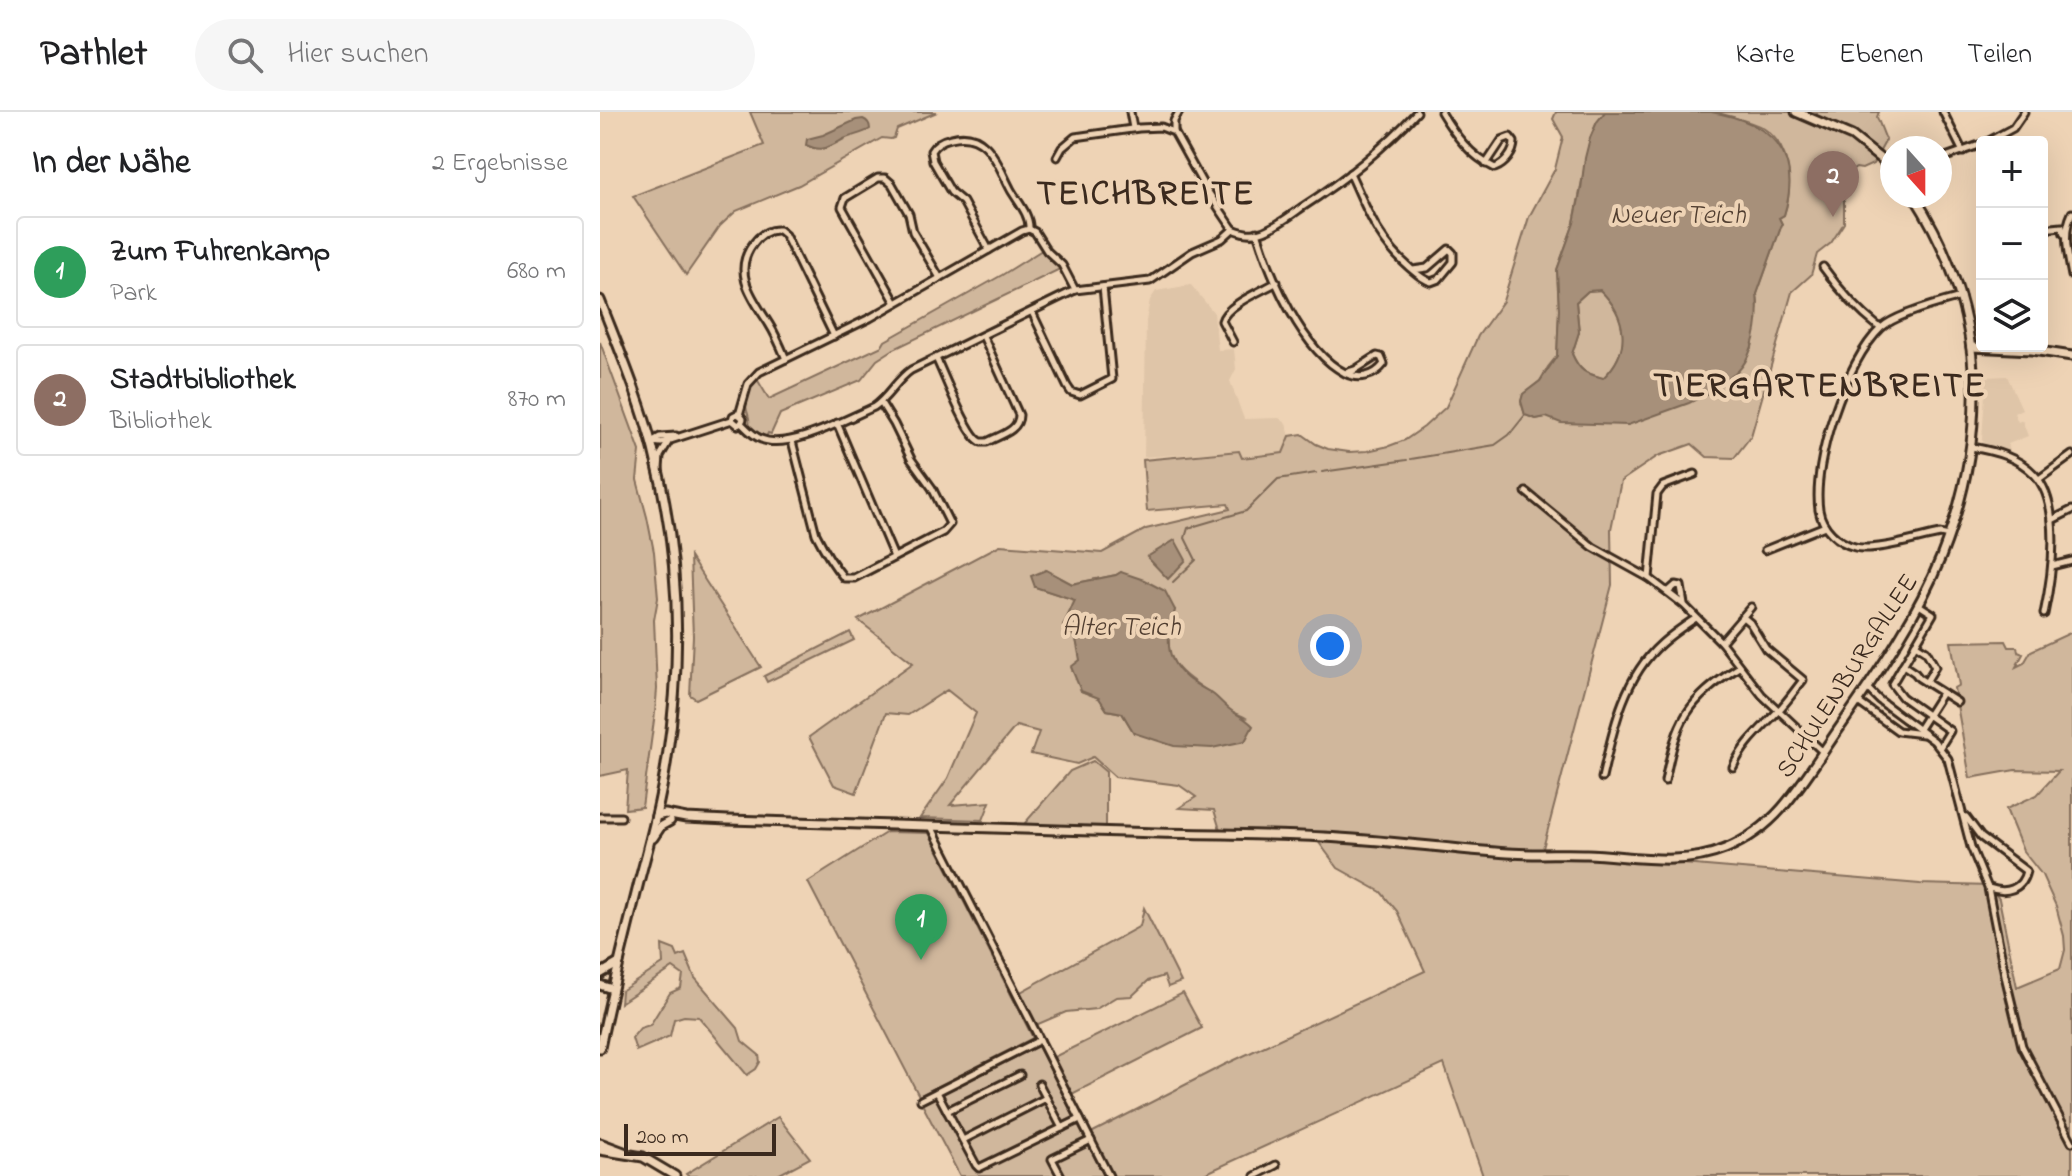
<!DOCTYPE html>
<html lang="de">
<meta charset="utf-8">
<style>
:root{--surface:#fff;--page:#f6f6f6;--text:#202124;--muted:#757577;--line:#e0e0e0;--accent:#2563eb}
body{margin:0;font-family:"Indie Flower",sans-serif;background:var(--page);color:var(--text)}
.controls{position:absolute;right:24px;top:24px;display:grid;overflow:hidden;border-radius:8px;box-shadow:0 8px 32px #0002}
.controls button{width:72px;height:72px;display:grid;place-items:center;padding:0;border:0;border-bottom:2px solid var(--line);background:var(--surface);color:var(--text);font:40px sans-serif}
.compass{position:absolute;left:1280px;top:24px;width:72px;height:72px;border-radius:50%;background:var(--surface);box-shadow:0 8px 32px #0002;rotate:159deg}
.scale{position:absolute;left:24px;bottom:20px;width:152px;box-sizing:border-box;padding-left:8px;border:4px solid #3b2a1e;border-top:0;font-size:22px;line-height:28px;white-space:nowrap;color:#3b2a1e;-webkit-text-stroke:6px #eed3b5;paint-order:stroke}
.you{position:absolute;left:730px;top:534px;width:28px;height:28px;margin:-20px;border:6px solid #fff;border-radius:50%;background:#1a73e8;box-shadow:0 0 0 12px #1a73e833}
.badge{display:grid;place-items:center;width:52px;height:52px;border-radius:50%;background:var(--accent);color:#fff;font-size:26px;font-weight:700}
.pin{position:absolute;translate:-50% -66px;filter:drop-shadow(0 2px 4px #0008)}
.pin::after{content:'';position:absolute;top:42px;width:28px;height:24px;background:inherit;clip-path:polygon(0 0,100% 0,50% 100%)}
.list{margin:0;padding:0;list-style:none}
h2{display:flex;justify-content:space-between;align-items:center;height:104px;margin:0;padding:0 32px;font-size:34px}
h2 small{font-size:26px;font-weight:400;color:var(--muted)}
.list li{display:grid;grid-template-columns:52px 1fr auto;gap:24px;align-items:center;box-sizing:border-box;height:112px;margin:0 16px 16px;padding:0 16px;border:2px solid var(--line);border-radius:8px}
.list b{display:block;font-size:30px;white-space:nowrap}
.list p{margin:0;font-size:26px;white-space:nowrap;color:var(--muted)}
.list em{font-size:26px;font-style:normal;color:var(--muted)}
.icon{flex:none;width:44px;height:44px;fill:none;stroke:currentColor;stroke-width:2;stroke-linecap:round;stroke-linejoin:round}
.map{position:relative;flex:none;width:1472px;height:1064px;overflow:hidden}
header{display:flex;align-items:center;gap:48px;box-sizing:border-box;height:112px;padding:0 40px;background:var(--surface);border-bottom:2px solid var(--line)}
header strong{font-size:38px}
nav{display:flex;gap:44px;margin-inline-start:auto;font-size:28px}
.search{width:560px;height:72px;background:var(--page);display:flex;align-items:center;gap:20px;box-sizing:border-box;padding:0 28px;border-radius:44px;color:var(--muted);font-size:30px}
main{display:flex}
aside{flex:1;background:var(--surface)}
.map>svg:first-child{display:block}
</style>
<header>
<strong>Pathlet</strong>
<div class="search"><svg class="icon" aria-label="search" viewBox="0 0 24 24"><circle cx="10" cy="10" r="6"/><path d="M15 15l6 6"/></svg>Hier suchen</div>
<nav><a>Karte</a><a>Ebenen</a><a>Teilen</a></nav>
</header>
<main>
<aside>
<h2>In der Nähe<small>2 Ergebnisse</small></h2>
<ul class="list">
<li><span class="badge" style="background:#2e9e5b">1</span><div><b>Zum Fuhrenkamp</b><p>Park</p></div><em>680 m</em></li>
<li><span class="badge" style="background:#8d6e63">2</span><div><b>Stadtbibliothek</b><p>Bibliothek</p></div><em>870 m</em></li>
</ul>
</aside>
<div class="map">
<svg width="1472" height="1064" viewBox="0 0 1472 1064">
<rect width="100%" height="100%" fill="#eed3b5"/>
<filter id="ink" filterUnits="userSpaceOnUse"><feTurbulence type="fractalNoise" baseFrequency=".0125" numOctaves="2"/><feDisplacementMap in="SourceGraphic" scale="16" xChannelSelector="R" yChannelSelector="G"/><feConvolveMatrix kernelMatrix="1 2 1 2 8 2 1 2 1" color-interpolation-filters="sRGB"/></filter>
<g filter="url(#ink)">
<!-- built -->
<g fill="#dfc5a8">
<polygon points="591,173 614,201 618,238 634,237 636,257 630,269 644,307 679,306 686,311 690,324 683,341 642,346 639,339 544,345 546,209 550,188 556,179"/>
<polygon points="1407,264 1422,297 1414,301 1418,310 1422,308 1428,324 1408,332 1411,342 1386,334 1382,328 1386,265"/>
</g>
<!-- green -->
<g fill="#d0b79c" stroke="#86705d" stroke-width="2" fill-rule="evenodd">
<polygon points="150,0 337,0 297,17 294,26 291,27 282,26 199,73 136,99 120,114 86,163 33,84 164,33"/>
<path d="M956,0h49l-8,10 -7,16 -16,85 -17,47 2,39 -2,47 -9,11 -8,14 -17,13 -2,8 4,13 11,4 180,-37 36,-34 6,-45 -1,-9 25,-70 -3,-6 5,-3c10,-30 7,-73 -25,-89 -15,-7 -33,-10 -49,-14h169l-2,5 9,23 -13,24 -11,5 -6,-1 -19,13 7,17v25l-13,20 -14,11 -6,21 -19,17 -41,144 -17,22 -27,-1 -15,-13 -34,12 -37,25 -10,48 1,56 -70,267 378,32 70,2 9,13 18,88 43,-18 5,-19 -1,-14 -8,-30 -14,-31 -19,-24 -17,-42 31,-14 22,-24 -44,-1 -45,8 -16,-90 5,-3 -8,-43 55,-1 3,6h8l1,5 5,2 -7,13 8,-4 7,-12 41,-19v544h-589l-39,-112 -244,112h-89l-20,-43 133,-68 201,-94 -28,-60 -16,-19 -43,-24 -24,-32 -93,-3 -7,-23 -35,-2 17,-11 -17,-12 -64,-8 -22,-20 -16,7 -46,-10 8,-22 -23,-6 -66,79 40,-3 -7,18 -63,-2 28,-40 28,-65 -29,-23 -39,25 -22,-2 -30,80 -22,-8 -25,-48 104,-74 -55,-43 142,-75 102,8 44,-24 84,-20 -2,-5 -81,7 -4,-51 96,-9 3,7 41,-5 7,-17 12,-2 14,10 12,5 21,3 18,-1 22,-5 16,-6 19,-13 22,-20 32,-71 25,-35 26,-84 26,-48 8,-32 -10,-18zM446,458l26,14 44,-9 5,-3 54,38c-16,47 -3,57 35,83 7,4 12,12 19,17 5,3 12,5 17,8l-112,15 -12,-20 -15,-3 -8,-12 -18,-7v-31l-5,-21 -1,-39 -40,-13z"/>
<path d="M442,138l18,19 -166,80 -17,11 -16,20 -81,34 -9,20 -3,-1 -2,4 -17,-10c2,-10 -2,-12 -3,-21 -1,-10 5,-21 11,-27l12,20 113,-53 3,-5 117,-66z"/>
<path d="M1000,178c28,27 32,60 3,88 -18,-5 -23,-6 -31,-24l7,-22 -3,-30 12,-11z"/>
<polygon points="0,230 40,339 37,368 47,405 54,440 58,486 54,508 57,577 55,601 42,695 25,697 28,658 0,664"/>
<polygon points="90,445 161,555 96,587 90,583 93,524"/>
<polygon points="250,520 254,528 167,570 164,564"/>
<polygon points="493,649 506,660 506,715 424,712 470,659"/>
<polygon points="287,720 329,721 433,926 319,984 208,770"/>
<polygon points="544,796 581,870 568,875 564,864 548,869 532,884 516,885 496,897 466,900 436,913 419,881 540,814"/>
<polygon points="62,833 75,838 78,845 85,842 95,866 138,916 142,929 159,943 160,950 156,957 147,963 99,905 84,904 74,907 70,924 36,939 32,926 40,916 50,913 70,881 81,876 83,863 73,856 20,891 21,879 63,852"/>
<polygon points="583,881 602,916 472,982 454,945"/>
<polygon points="438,934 504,1064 360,1064 322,992"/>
<polygon points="178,1005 210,1046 176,1064 88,1064 86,1062"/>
</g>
<!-- water -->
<g fill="#a7907a" stroke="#7c6755" stroke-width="2" fill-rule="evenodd">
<path d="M1005,0c23,0 46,0 69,0 12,0 25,0 37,0 60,10 92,41 73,103l-5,3 3,6 -25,70c3,31 -4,82 -40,88l-3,8 -25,13 -61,22 -67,-2 -15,-6 -10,2 -11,-4 -4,-14 2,-7 17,-13 17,-25 2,-47 -2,-39 17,-47 7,-34 4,-31 5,-20 7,-16zM1000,178c27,26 32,61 3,88 -18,-5 -23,-6 -31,-24l7,-22 -3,-30 12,-11z"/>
<path d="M263,7c5,2 7,5 7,10 -8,5 -18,6 -26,10 -15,8 -22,14 -38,6l1,-6 16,-4 33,-15z"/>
<polygon points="575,428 586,448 568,467 547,445"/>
<path d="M446,458l26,14 44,-9 5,-3 23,8 21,11 10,19c-9,27 -11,48 12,68 8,7 19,11 27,17 5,4 9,9 14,13 8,7 17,9 25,18l-8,15 -33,7 -38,-2 -40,-13 -12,-20 -15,-3 -8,-12 -18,-7 -10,-24 9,-7 -4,-21 -13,-13 12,-26 -40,-13 -4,-11z"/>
</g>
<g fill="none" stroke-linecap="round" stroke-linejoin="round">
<!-- stream -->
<g stroke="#7c6755" stroke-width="2">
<polyline points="811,347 895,333 909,323 925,303"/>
<polyline points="722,360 807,348"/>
<polyline points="573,470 596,448 585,426 588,416 646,399 678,367 716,361"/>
</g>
<defs>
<g id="street">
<polyline points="530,0 533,16"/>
<path d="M841,0c14,23 29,44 54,56 10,-4 19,-15 19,-26l-4,-5 -8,3 -16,24"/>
<polyline points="1343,0 1363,40"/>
<polyline points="574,19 574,9 579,0"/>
<polyline points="1387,30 1413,16 1424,0"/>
<polyline points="457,45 462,36 475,25 539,16 561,15 574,20 604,74 633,117"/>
<polyline points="1340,47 1382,32"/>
<path d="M750,61c18,38 27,67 60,95 7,6 12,11 21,14l8,-3 14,-17v-9l-4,-4 -22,19 -14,2"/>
<path d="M1472,101c-10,21 -4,41 0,63"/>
<path d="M633,117c9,4 21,6 31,2 13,-5 26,-15 37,-23 42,-27 82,-59 116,-96"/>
<polyline points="1442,117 1462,115 1464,122"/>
<path d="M657,120c14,45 45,119 88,141 14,7 29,4 39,-9l-3,-7 -4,-1 -22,14 -10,3"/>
<path d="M389,138l-26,-48 -12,-10 -18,-31 -2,-10c4,-7 11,-11 20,-13 37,-10 47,28 60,52 7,12 19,25 18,39"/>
<path d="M1223,155c17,24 34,43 57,61"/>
<polyline points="296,191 242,95 245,86 278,66 285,66 292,72 309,102 313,120 340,166"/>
<polyline points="432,200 467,274 471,280 480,283 512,267 503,175"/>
<path d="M633,230l-11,-21c4,-16 40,-30 55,-39"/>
<path d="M336,246c9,19 27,66 40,80 5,5 5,4 11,4 13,-7 32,-11 32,-27l-36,-79"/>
<path d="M186,247c-5,-12 -10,-24 -17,-35 -15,-24 -38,-51 -16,-80 6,-8 15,-15 26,-14l6,5 49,101"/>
<polyline points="139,303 148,272 159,260 270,206 422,119 429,117 435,120 447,139 462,153 475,178"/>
<path d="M141,311c6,6 12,13 20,16 27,12 85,-20 113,-32 15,-10 22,-27 37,-37l164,-80 75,-9 42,-29 30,-13 11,-10"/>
<polyline points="237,311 294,445"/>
<path d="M192,329l24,93c8,16 17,31 28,44h10l89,-46 7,-8 -18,-36 -21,-29 -17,-35 -13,-21"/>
<polyline points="51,330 61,331 132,308 133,304 137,302 140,303 143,307 141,311 138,313 132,308"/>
<polyline points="51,330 60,325 76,324"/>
<path d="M1372,335c22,4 46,10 62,27 29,30 18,103 10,140"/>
<polyline points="59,357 60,344 69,329"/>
<polyline points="1439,367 1472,343"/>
<polyline points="926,380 993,435 1049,466 1084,493 1121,530 1162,583 1223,640"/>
<polyline points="1452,408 1472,398"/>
<path d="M1349,424l-9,-2c-22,4 -65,18 -85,13 -17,-4 -33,-19 -36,-37 -7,-48 27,-149 62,-182 14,-13 61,-26 80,-31"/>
<polyline points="1165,438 1225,414"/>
<polyline points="1452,454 1472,449"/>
<polyline points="1049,466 1057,382 1063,374 1095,362"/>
<polyline points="1068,480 1076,473 1081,474 1084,492"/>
<polyline points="1319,493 1333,502 1292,572 1302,585 1350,619 1340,635"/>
<polyline points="1121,530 1151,495"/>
<polyline points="1315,532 1326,539 1335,555 1326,570"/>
<polyline points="1303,553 1315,561 1319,566 1357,590"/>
<polyline points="1267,576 1279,588 1334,629 1348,647 1371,735 1388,776 1406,868 1422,934 1472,1030"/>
<polyline points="1258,590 1298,619 1323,622"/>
<polyline points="1319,617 1342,581"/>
<path d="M1133,655c10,-23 28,-38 45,-56 9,-9 17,-21 25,-31l-37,-31 -16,-26 -7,-6"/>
<path d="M1002,666c11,-48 21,-100 59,-134 11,-10 23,-18 35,-26"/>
<path d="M1065,669c12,-61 21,-80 74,-114"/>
<polyline points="0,705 21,705"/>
<path d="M1366,705l15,20 45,34c-4,19 -20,23 -37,17"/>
<polyline points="331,714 440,928"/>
<polyline points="439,972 462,1016"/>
<polyline points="337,980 376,1053 379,1056 480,1007"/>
<polyline points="321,988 440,928 509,1064"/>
<polyline points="347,999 420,963"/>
<polyline points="363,1028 446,986"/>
<polyline points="461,1064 452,1047 491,1028"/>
<polyline points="655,1064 676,1053"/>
</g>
<g id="secondary">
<polyline points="1196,0 1252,24 1292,56"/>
<path d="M0,188c19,49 40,98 53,149 26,100 30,206 14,309 -6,42 -17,83 -28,124 -14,56 -28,111 -39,166"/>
<polyline points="1371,235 1432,238 1472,244"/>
<path d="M56,704l9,-2 21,4 42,2c143,4 286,8 430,13 55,1 111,1 166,4 62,3 123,12 184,16 26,2 52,0 79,1 47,2 94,13 138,-5 22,-9 42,-24 57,-41 21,-24 38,-52 56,-78 38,-55 78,-111 103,-173 49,-124 46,-247 -27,-361"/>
<polyline points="53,726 61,714 70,709"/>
<polyline points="0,862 19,851"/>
<polyline points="0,873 12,877"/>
<polyline points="0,1031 24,1040"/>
<polyline points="0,1038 43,1045 75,1064"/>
</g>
</defs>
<!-- street casing -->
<use href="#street" stroke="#3b2a1e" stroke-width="11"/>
<!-- secondary casing -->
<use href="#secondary" stroke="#3b2a1e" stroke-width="13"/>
<!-- street -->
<use href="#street" stroke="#eed3b5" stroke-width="5"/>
<!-- secondary -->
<use href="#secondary" stroke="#eed3b5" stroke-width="7"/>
</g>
</g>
<g text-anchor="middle" stroke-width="8" stroke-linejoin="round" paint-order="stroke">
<!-- street labels -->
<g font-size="26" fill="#3b2a1e" stroke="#eed3b5">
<text transform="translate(1246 563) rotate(-57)" y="9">SCHULENBURGALLEE</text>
</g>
<!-- water labels -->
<g font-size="28" font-style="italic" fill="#513e30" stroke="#eed3b5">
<text x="1078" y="111">Neuer Teich</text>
<text x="521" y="523">Alter Teich</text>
</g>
<!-- district labels -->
<g font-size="34" font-weight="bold" letter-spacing="2" fill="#3b2a1e" stroke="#eed3b5">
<text x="546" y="92">TEICHBREITE</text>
<text x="1220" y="284">TIERGARTENBREITE</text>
</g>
</g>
</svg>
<div class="controls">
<button>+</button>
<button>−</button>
<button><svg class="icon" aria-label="layers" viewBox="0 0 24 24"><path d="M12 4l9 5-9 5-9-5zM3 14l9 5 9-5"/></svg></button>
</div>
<svg class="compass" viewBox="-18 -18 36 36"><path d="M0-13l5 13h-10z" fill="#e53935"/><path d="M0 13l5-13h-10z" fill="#757577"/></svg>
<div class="scale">200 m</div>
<div class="you"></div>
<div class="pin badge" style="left:321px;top:848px;background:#2e9e5b">1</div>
<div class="pin badge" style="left:1233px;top:105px;background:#8d6e63">2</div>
</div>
</main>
